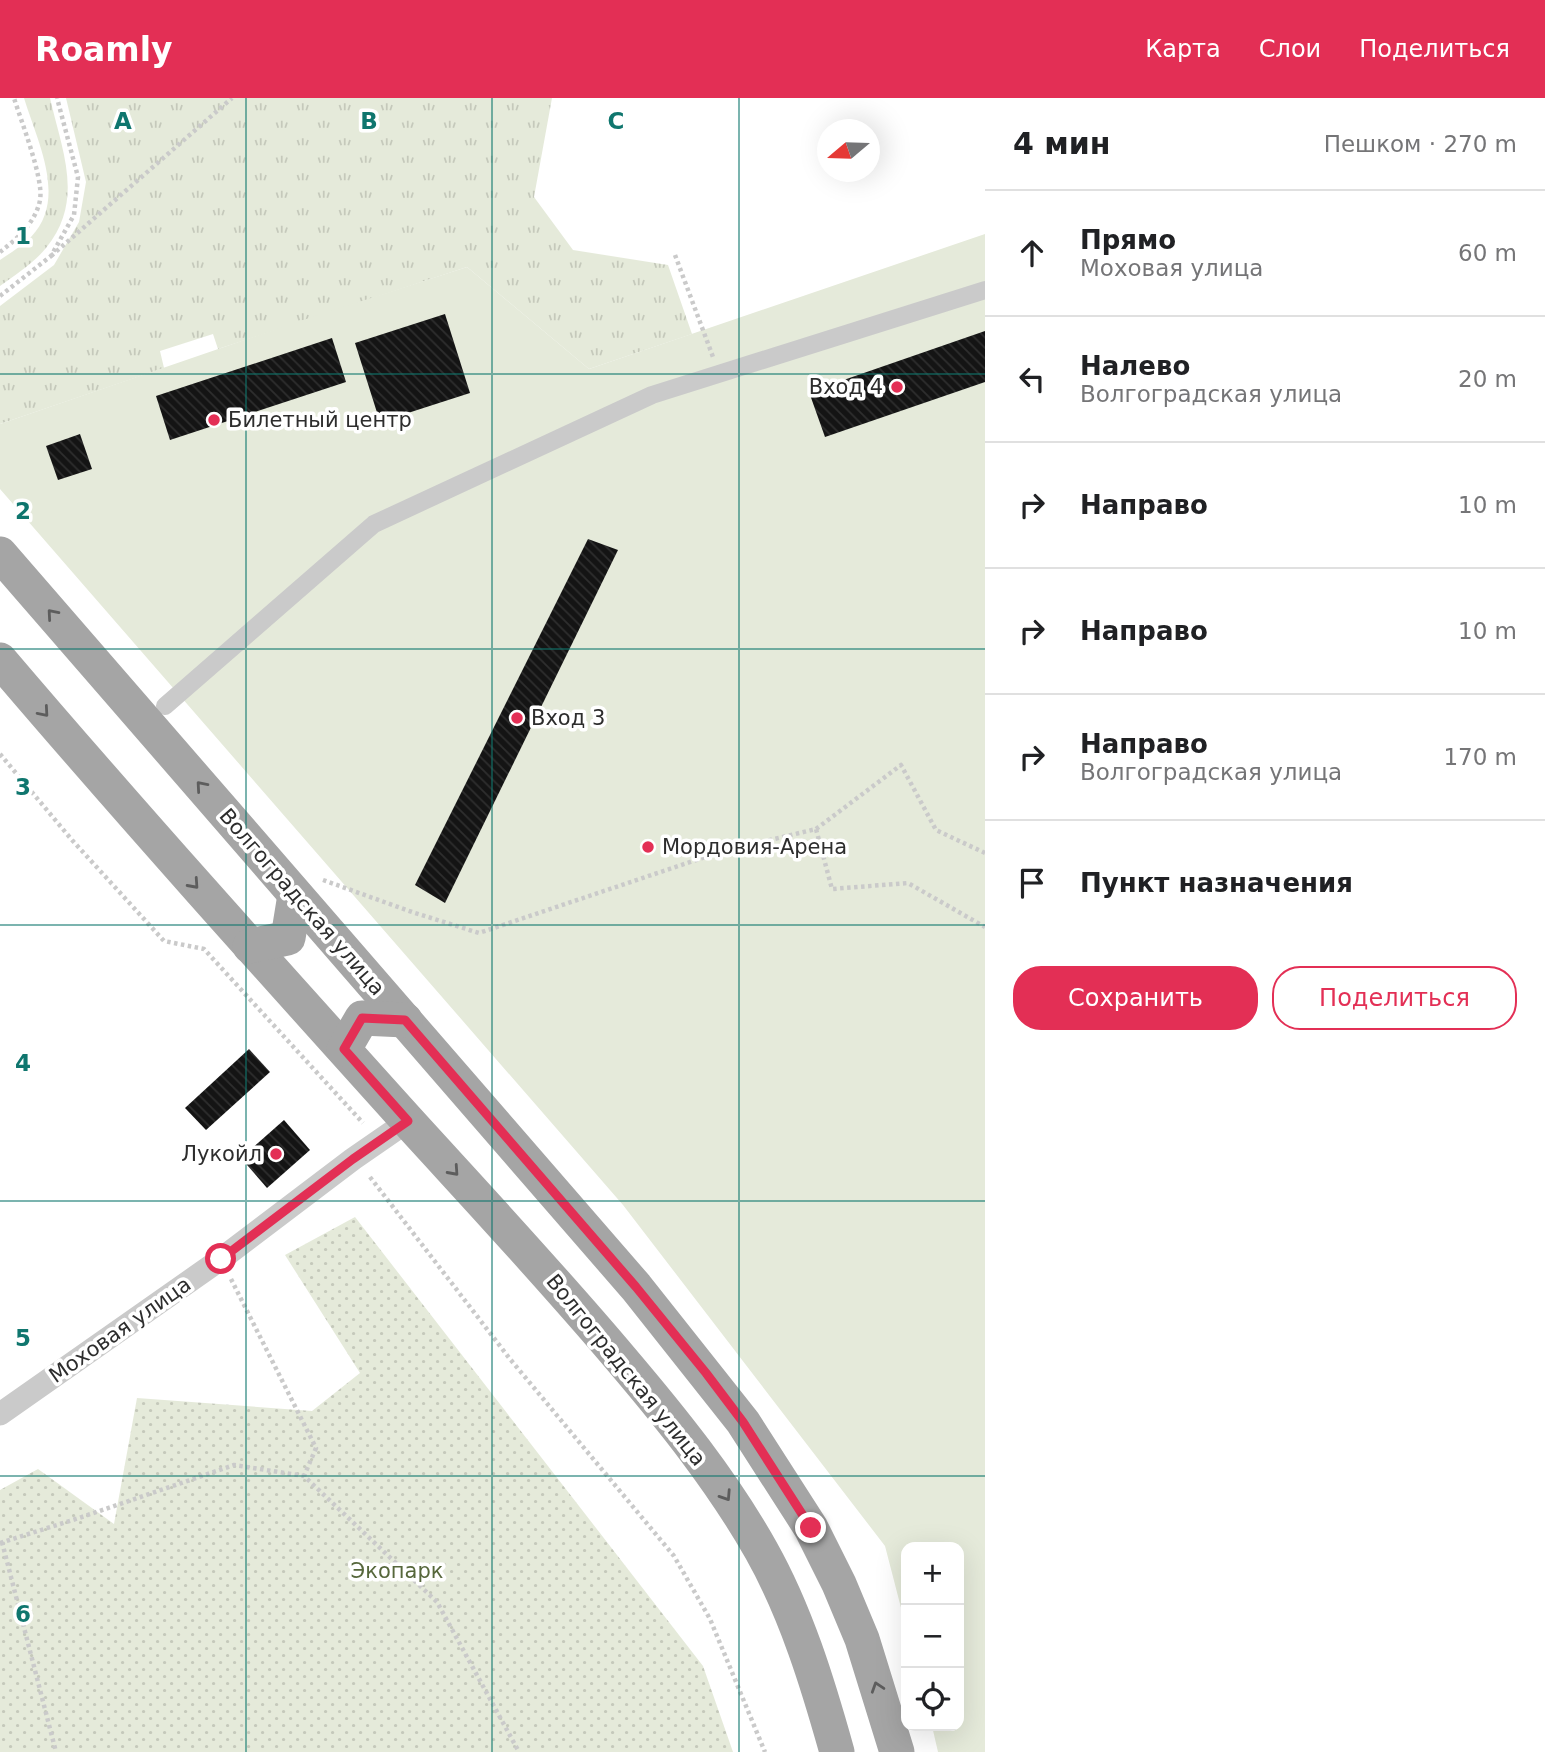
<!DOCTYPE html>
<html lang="ru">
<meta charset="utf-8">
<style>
:root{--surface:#fff;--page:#f2f2f2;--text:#202124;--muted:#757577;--line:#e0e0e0;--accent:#e32f55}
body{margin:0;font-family:"DejaVu Sans",sans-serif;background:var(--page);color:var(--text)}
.controls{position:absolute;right:21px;bottom:21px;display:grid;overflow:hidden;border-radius:14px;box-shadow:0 7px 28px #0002}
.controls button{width:63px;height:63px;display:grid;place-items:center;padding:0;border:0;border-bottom:2px solid var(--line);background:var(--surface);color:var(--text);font:35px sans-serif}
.compass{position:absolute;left:817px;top:21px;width:63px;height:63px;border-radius:50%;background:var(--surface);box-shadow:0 7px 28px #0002;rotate:251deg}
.stop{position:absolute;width:21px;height:21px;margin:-16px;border:5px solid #e32f55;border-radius:50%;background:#fff}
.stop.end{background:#e32f55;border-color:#fff;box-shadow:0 2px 7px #0008}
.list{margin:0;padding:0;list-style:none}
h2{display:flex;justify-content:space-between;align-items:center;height:91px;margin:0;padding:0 28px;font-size:30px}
h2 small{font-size:23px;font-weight:400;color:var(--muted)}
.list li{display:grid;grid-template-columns:46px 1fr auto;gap:21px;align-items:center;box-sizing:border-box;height:126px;padding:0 28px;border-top:2px solid var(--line)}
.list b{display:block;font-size:26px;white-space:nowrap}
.list p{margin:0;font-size:23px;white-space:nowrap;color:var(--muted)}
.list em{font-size:23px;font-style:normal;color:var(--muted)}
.actions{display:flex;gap:14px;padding:21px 28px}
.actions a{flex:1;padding:16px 0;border:2px solid var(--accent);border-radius:28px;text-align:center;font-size:24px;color:var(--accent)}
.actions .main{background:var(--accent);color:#fff}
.icon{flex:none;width:38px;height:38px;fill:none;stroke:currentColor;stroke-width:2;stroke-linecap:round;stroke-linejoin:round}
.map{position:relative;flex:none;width:985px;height:1654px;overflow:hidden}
header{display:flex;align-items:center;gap:42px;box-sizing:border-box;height:98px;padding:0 35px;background:var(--accent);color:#fff}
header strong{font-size:33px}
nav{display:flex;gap:38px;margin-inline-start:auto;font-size:24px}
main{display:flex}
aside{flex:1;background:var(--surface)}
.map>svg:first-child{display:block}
</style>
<header>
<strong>Roamly</strong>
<nav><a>Карта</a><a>Слои</a><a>Поделиться</a></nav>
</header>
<main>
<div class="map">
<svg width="985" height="1654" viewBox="0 0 985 1654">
<defs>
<pattern id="grass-tufts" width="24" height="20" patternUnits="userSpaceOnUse" patternTransform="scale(1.75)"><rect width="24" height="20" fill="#e5eada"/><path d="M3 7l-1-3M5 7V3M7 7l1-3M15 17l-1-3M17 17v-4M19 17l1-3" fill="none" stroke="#c5c9bb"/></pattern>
<pattern id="park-dots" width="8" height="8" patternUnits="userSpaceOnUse" patternTransform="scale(1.75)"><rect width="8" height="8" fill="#e5eada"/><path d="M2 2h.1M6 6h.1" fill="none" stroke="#c5c9bb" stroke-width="1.8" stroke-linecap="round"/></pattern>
<pattern id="building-back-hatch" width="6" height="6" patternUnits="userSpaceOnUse" patternTransform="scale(1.75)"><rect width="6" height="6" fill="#141414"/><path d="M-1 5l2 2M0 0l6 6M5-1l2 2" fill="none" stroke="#2e2e2e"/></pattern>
</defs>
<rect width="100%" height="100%" fill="#fff"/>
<!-- grass -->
<g fill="url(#grass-tufts)">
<path d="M24,0h26c12,53 35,102 -4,150 -12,15 -31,27 -46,38v-26c10,-7 22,-14 31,-23 37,-38 6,-96 -7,-139z"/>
<polygon points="66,0 552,0 534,99 573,152 668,167 692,236 589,271 467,169 218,251 213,236 160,253 164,270 0,326 0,208 54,167 79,124 86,84"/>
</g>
<!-- park -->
<polygon fill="url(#park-dots)" points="355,1119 703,1568 733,1654 0,1654 0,1392 38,1371 114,1426 137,1300 312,1313 360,1275 285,1157"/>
<!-- pitch -->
<polygon fill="#e5eada" points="985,136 985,1654 938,1654 932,1628 959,1628 959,1449 906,1449 906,1529 885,1448 623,1107 0,391 0,326 300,223 467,169 589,271"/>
<!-- building -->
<g fill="url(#building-back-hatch)">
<polygon points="445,216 470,295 380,324 355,245"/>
<polygon points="985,233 985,284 825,339 809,294"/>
<polygon points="332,240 346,284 170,342 156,298"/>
<polygon points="80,336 92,371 58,382 46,348"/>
<polygon points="588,441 618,452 445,805 415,787"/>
<polygon points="249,951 270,974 206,1032 185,1010"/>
<polygon points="284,1022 310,1052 267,1090 241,1060"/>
</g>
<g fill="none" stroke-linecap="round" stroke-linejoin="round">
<!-- path -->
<g stroke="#cacaca" stroke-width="4.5" stroke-dasharray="3.5 3.5" stroke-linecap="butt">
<path d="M0,154c17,-13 36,-30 40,-52 4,-21 -19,-79 -26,-102"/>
<polyline points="675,157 713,259"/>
<polyline points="51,158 232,0"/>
<polyline points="0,198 51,158 74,117 78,79 57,0"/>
<polyline points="0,656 72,742 164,843 204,851 363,1025"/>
<polyline points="816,731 901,667 936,732 985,755"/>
<polyline points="323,782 412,814 479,835 720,754 816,731 832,791 908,785 985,829"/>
<polyline points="370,1079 510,1261 674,1458 710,1521 765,1654"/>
<polyline points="231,1181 316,1350 304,1378"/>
<polyline points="2,1444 56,1654"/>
<polyline points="0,1445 79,1420 234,1367 304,1378 437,1504 519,1654"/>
</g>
<!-- pedestrian -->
<polyline stroke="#cacaca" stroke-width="18" points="165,608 374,426 652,297 985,192"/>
<!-- minor -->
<polyline stroke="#cacaca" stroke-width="23" points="0,1316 221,1161 353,1061 408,1023"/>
<!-- primary -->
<g stroke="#a5a5a5" stroke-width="35">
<polyline points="0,456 636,1189 743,1324 811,1430 839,1486 862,1541 897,1654"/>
<path d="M0,562c133,156 270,308 407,460 72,79 145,157 214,239 51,60 101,122 140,191 35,62 57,134 76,202"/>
<polyline points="250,848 288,840 295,797"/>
<polyline points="344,951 362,920 405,922"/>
</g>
</g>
<!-- one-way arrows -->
<defs><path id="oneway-chevron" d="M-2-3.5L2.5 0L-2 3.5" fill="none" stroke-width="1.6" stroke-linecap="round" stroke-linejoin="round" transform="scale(1.75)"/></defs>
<g stroke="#5d5d5d">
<use href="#oneway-chevron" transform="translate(52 516) rotate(-131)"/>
<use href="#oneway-chevron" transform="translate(44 614) rotate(49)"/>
<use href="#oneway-chevron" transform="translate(201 688) rotate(-131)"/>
<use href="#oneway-chevron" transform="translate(194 786) rotate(48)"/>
<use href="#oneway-chevron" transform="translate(454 1073) rotate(48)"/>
<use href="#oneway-chevron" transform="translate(726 1398) rotate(57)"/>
<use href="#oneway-chevron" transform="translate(877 1589) rotate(-108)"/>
</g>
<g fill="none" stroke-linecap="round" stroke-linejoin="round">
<!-- route -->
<polyline stroke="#e32f55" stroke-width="9" points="221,1161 353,1061 408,1023 344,951 362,920 405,922 636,1189 706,1275 743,1324 811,1430"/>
</g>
<!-- grid -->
<path fill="none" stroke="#0f766e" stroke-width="2" stroke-opacity="0.55" d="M246,0v1654M492,0v1654M739,0v1654M0,276h985M0,551h985M0,827h985M0,1103h985M0,1378h985"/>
<!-- markers -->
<g fill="#e32f55" stroke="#fff" stroke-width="2.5">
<circle cx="897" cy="289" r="7"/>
<circle cx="214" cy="322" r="7"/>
<circle cx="517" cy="620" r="7"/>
<circle cx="648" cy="749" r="7"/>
<circle cx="276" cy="1056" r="7"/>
</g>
<g text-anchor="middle" stroke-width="7" stroke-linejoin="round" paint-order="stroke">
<!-- poi labels -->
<g font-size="21" fill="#2d2d2d" stroke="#fff" text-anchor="start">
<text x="883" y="296" text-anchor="end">Вход 4</text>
<text x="228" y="329">Билетный центр</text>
<text x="531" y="627">Вход 3</text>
<text x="662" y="756">Мордовия-Арена</text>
<text x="262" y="1063" text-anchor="end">Лукойл</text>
</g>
<!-- street labels -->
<g font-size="21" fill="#2d2d2d" stroke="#fff">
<text transform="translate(302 804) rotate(49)" y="7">Волгоградская улица</text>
<text transform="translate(120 1232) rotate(-35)" y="7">Моховая улица</text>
<text transform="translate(626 1272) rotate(51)" y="7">Волгоградская улица</text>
</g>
<!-- park labels -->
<g font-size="21" fill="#56673b" stroke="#fff">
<text x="397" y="1480">Экопарк</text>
</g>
</g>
<g font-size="23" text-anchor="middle" font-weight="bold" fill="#0f766e" stroke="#fff" stroke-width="7" stroke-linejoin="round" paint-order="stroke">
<text x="123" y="31">A</text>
<text x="369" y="31">B</text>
<text x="616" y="31">C</text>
<text x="23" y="146">1</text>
<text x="23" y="421">2</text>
<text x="23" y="697">3</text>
<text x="23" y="973">4</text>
<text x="23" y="1248">5</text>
<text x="23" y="1524">6</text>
</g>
</svg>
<div class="controls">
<button>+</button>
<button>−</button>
<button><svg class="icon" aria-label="locate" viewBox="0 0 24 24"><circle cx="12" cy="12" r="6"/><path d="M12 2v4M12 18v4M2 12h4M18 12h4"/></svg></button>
</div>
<svg class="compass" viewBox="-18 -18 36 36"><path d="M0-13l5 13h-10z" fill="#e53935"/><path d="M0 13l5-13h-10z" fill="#757577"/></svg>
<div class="stop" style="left:221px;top:1161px"></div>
<div class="stop end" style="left:811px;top:1430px"></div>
</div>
<aside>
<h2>4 мин<small>Пешком · 270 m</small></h2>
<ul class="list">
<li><svg class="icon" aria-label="ahead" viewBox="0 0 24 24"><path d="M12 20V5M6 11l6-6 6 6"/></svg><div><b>Прямо</b><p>Моховая улица</p></div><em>60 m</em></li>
<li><svg class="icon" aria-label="left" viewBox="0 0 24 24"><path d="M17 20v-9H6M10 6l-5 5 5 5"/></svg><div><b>Налево</b><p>Волгоградская улица</p></div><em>20 m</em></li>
<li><svg class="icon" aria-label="right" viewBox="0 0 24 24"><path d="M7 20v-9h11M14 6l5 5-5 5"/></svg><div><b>Направо</b></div><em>10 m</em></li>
<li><svg class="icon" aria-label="right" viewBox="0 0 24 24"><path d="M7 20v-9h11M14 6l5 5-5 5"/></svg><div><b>Направо</b></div><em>10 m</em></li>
<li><svg class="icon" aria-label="right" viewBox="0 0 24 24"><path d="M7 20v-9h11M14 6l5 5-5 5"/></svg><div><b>Направо</b><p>Волгоградская улица</p></div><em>170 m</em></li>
<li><svg class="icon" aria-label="arrive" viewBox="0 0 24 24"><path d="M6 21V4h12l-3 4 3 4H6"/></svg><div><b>Пункт назначения</b></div></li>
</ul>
<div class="actions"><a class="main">Сохранить</a><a>Поделиться</a></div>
</aside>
</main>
